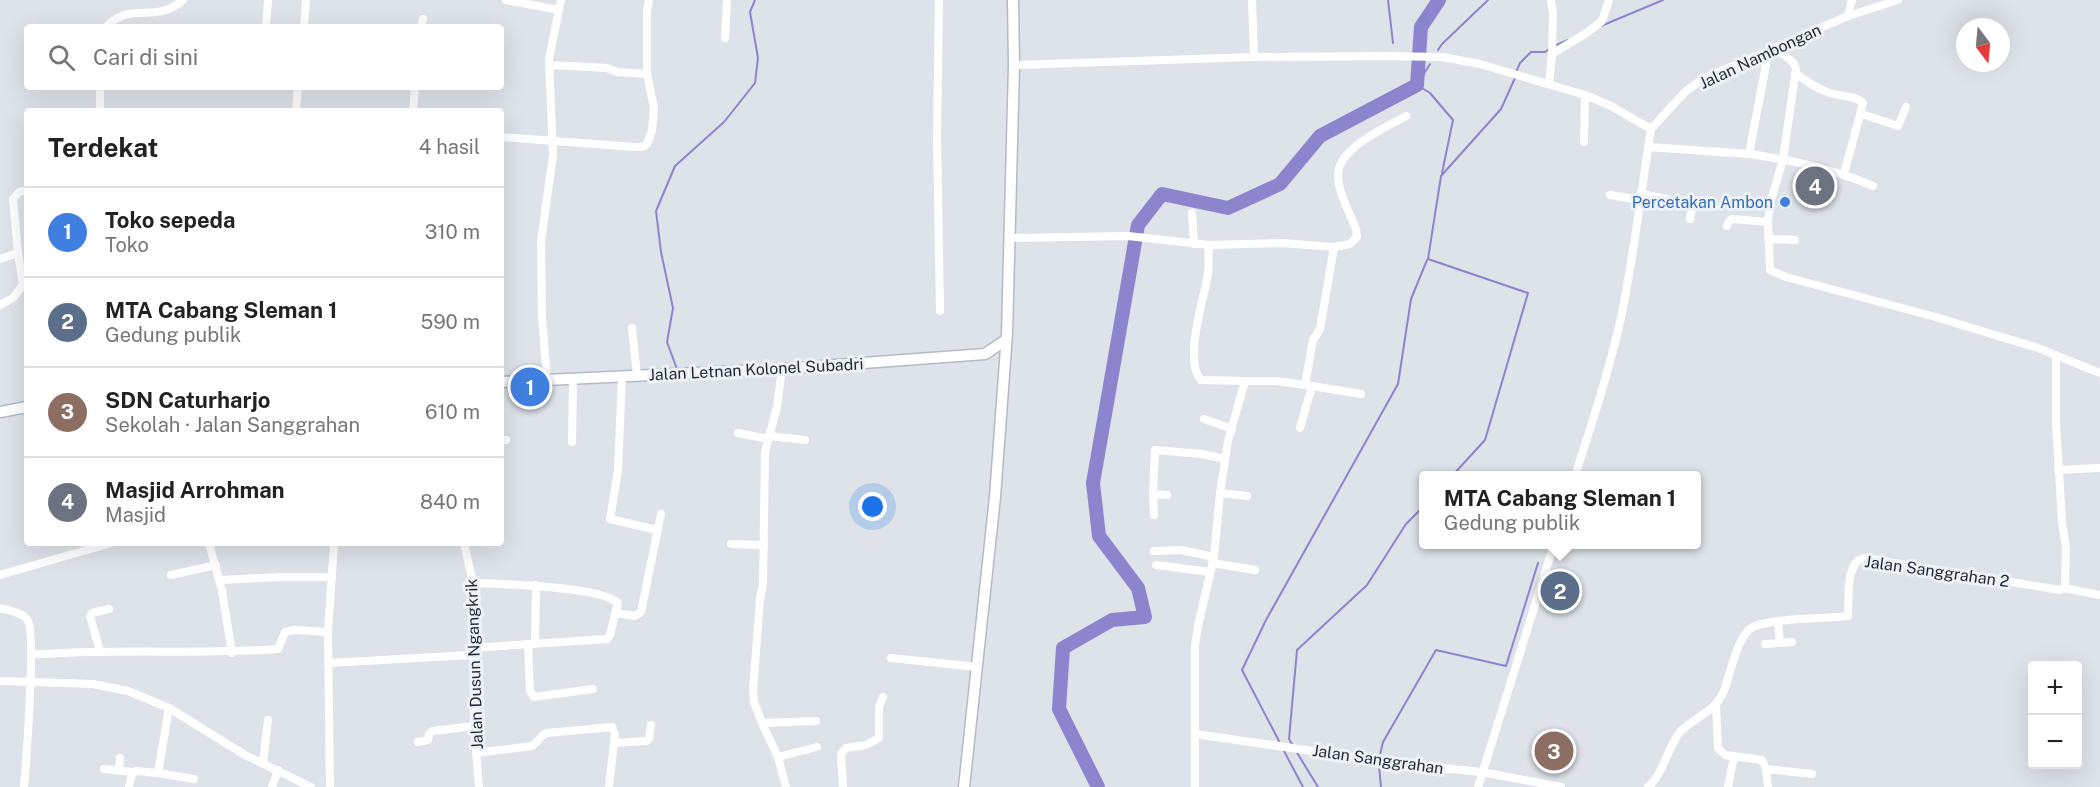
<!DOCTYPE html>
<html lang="id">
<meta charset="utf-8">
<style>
:root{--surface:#fff;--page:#f6f6f6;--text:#222;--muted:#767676;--line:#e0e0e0;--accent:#727e39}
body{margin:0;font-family:"Public Sans",sans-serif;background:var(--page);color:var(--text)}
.controls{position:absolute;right:18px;bottom:18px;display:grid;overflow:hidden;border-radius:6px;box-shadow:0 6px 24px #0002}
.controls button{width:54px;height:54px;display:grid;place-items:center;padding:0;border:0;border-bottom:2px solid var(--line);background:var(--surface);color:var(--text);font:30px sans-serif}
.compass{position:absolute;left:1956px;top:18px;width:54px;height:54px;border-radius:50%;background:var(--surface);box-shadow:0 6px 24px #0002;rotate:164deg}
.you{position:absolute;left:873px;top:507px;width:21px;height:21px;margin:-15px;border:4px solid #fff;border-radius:50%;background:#1a73e8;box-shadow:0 0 0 9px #1a73e833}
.badge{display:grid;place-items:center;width:39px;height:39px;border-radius:50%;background:var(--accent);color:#fff;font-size:20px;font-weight:700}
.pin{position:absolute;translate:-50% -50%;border:3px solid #fff;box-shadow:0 2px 6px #0006}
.popup{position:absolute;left:1419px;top:471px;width:282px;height:78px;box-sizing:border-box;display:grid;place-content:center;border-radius:6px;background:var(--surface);filter:drop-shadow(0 2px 4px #0005);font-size:20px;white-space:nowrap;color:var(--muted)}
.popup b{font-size:22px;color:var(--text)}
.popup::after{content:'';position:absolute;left:50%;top:100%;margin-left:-12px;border:12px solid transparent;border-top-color:var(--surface)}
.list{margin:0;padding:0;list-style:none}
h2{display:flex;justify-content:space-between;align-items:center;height:78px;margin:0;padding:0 24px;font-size:26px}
h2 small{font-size:20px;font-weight:400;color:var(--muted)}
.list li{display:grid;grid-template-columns:39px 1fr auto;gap:18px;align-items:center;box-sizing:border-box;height:90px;padding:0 24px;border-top:2px solid var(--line)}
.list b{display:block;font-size:22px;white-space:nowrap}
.list p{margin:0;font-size:20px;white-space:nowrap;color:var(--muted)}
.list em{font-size:20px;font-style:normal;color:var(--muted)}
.icon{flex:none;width:33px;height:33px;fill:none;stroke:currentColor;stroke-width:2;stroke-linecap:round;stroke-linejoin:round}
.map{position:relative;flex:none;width:2100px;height:787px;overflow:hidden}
.search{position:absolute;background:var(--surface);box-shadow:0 6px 24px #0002;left:24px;top:24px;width:480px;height:66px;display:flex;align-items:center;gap:15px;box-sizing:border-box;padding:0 21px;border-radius:6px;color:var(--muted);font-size:22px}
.panel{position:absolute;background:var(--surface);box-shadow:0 6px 24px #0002;left:24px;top:108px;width:480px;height:438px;border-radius:6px}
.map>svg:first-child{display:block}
</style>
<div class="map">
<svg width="2100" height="787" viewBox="0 0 2100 787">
<rect width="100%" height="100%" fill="#dde3e9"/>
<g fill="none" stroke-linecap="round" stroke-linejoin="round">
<!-- stream -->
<g stroke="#8c85ce" stroke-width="2">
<polyline points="1388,0 1393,43"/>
<polyline points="1601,26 1663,0"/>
<polyline points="1554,46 1568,40"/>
<polyline points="1438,50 1442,44 1488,0"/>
<polyline points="1430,64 1417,85 1430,93 1453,120 1442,173"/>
<polyline points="1516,72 1520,63 1531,52 1545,52 1549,49"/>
<polyline points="677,369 667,342 673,308 661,252 656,211 675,166 724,122 755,83 758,58 750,12 755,0"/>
<polyline points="1452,476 1485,440 1528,293 1428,259 1441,176 1501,109 1515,78"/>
<polyline points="1279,741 1242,670 1266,620 1398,384 1411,299 1427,260"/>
<polyline points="1293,746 1289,739 1297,650 1367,585 1406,524 1424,506"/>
<polyline points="1284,751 1303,787"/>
<polyline points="1296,751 1318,787"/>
<polyline points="1379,759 1383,742 1436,650 1506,666 1538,563"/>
<polyline points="1379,765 1381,787"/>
</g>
<!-- river -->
<polyline stroke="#8c85ce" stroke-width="14" points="1098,787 1059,709 1063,648 1112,620 1145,617 1138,588 1099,536 1093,483 1138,225 1162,194 1228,208 1280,184 1320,136 1417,85 1421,27 1439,0"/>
<defs>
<g id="secondary">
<polyline points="501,382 782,369 985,354 1006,340"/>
<polyline points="0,412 27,407"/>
<polyline points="964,787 995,497 1007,334 1014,65 1013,0"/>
</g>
</defs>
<!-- secondary casing -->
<use href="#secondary" stroke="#b1bbc8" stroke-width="13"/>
<!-- street -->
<g stroke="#fff" stroke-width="8">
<polyline points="506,0 559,10"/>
<polyline points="939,0 937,135 940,311"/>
<polyline points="1252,0 1254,57"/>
<polyline points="1551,0 1553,14 1552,54"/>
<polyline points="1848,16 1852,0"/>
<path d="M106,27c25,-27 49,-2 77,-27"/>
<polyline points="266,27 268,0"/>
<polyline points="304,27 306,0"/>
<polyline points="421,27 423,19"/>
<polyline points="725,38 727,0"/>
<polyline points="1774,47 1794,63 1796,69 1783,159 1770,204 1768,222 1770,270 1786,277 1932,316 2038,348 2100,373"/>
<path d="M1769,49l-20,105c43,6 84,15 124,32"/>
<polyline points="549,65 607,68 617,72 647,74"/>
<polyline points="1014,65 1254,57 1384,56 1442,57 1480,64 1585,95 1611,106 1651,129"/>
<path d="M1795,73c11,8 22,16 35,20 11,4 25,2 33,10l-19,71"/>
<polyline points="1549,84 1552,54 1588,32 1602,21 1609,0"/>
<polyline points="100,87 100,111"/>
<polyline points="296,111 298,87"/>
<polyline points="413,111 415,87"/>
<polyline points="1862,114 1898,126 1906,107"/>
<polyline points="1651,129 1686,91 1703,79 1848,16 1898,0"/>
<polyline points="501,137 634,147 642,147 647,144 652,131 654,108 647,74 647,11 649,0"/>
<polyline points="1584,142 1585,95"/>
<polyline points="1648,147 1749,154"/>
<polyline points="1642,194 1690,204 1692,207 1690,219"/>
<polyline points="1610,195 1641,200"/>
<polyline points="1192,213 1194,244"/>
<polyline points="1727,226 1729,221 1732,219 1768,222"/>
<polyline points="1009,238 1128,236 1209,245 1281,243 1334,247 1320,329 1313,340 1305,385"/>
<polyline points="1768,239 1795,240"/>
<path d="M1334,247l16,-3 7,-7 -1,-8c-6,-16 -18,-36 -18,-54 0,-27 47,-47 68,-59"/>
<polyline points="0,259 18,253 13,199 19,192 27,190"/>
<polyline points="0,305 13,298 23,285 18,253"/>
<polyline points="632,328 637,375"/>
<polyline points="782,369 777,407 765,452 763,584 760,599 753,691 754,702 762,723 778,757 786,787"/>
<polyline points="622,376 618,470 610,519 657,530"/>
<polyline points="547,380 542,317 541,241 553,155 549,59 561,0"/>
<polyline points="1245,381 1276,381 1312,386 1300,428"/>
<polyline points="1312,386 1361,394"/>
<polyline points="1204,419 1232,429"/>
<polyline points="738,433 768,439"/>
<polyline points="769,436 805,440"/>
<polyline points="501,440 506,440"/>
<polyline points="572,442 573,378"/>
<polyline points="2058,470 2100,468"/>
<path d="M1575,476c17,-53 34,-105 46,-158 13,-63 20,-126 30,-189"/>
<polyline points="1220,493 1247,496"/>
<polyline points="1153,494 1154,515"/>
<polyline points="1167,495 1153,494 1155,450 1202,454 1225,459"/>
<polyline points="209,543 222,591 232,653"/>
<polyline points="464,543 473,583 474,726 479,787"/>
<polyline points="731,544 764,545"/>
<polyline points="1154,551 1181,550 1214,557"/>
<polyline points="1212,563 1255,570"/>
<polyline points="1156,565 1210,572"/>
<polyline points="0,575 111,543"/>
<polyline points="171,575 216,565"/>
<polyline points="220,580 280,577 332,577"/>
<polyline points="2064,588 2100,595"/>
<path d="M0,608c9,3 23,4 28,13 8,14 -2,143 -4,166"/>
<polyline points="616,613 635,616 641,612 661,514"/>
<polyline points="1780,643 1792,642"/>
<polyline points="528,644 530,691 534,697 593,689"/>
<polyline points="535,644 536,585"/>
<polyline points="1765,644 1780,643 1778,622"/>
<path d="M472,648l135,-9 3,-4 8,-32c-17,-17 -118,-19 -145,-20"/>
<polyline points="100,651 90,616 92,613 109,609"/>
<path d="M31,655c82,-7 165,0 247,-6l7,-17 9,-2 34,2"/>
<polyline points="891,658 977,667"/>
<polyline points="328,663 472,655"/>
<polyline points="0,681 93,684 128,691 169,708 245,755 311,787"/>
<polyline points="1716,706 1718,748 1725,755 1762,760 1766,769 1768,787"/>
<polyline points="762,723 816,721"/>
<polyline points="1195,734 1409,765 1482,772 1561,787"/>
<polyline points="418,742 428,740 429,734 433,731 474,726"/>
<polyline points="614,743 647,741 649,739 651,725"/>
<path d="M476,753l56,-7c7,-4 8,-10 14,-13l66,-6 3,7 -6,53"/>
<polyline points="778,757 817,747"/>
<polyline points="263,763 268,720"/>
<polyline points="104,769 133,772"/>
<polyline points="1766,769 1812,774"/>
<polyline points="119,771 120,758"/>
<polyline points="158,773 194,779"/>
<polyline points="129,787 132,774 136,771 158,773 169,708"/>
<polyline points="272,787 278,770"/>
<polyline points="330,787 328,632 334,543"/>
<polyline points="843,787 841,754 846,748 866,745 879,738 879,707 883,697"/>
<path d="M1195,787v-141l3,-20 16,-69 6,-64 8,-52 17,-60 -44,-1c-18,-20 3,-81 7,-106 1,-10 0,-19 1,-29"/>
<polyline points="1478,787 1554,544"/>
<path d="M1648,787c16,-14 19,-39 32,-55 14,-15 34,-19 43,-39 8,-18 13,-57 30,-66 18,-9 72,-8 95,-11 1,-16 -3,-54 16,-58l196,32 4,-2 1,-3 1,-37 -4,-26 -6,-99v-67"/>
<polyline points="1728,787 1734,756"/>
</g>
<!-- secondary -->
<use href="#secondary" stroke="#fff" stroke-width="10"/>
</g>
<!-- markers -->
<circle fill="#3f7fe0" stroke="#edf2f6" stroke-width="2" cx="1785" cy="202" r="6"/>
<g text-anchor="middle" stroke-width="6" stroke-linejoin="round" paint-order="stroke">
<!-- street labels -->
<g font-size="16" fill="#1f2838" stroke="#edf2f6">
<text transform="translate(1760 56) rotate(-25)" y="6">Jalan Nambongan</text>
<text transform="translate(756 369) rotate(-3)" y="6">Jalan Letnan Kolonel Subadri</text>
<text transform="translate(1937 571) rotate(8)" y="6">Jalan Sanggrahan 2</text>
<text transform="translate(474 664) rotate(-92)" y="6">Jalan Dusun Ngangkrik</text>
<text transform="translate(1378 759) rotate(8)" y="6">Jalan Sanggrahan</text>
</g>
<!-- shop labels -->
<g font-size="16" fill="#366cbe" stroke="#edf2f6" text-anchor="end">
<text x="1773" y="208">Percetakan Ambon</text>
</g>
</g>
</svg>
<div class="controls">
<button>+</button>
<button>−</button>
</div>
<svg class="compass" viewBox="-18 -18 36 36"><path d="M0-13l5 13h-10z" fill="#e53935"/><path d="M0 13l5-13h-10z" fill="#767676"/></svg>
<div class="you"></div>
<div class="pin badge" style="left:530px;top:387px;background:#3f7fe0">1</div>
<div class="pin badge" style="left:1560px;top:591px;background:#5c6f8a">2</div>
<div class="popup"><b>MTA Cabang Sleman 1</b>Gedung publik</div>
<div class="pin badge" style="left:1554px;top:751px;background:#8d6e63">3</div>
<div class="pin badge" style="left:1815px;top:186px;background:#6b7280">4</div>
<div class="search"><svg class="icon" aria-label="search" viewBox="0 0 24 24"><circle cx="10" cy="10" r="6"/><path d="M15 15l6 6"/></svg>Cari di sini</div>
<section class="panel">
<h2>Terdekat<small>4 hasil</small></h2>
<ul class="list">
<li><span class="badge" style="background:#3f7fe0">1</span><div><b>Toko sepeda</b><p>Toko</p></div><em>310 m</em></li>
<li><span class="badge" style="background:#5c6f8a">2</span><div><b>MTA Cabang Sleman 1</b><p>Gedung publik</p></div><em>590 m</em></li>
<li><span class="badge" style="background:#8d6e63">3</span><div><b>SDN Caturharjo</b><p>Sekolah · Jalan Sanggrahan</p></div><em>610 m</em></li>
<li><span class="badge" style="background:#6b7280">4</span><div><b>Masjid Arrohman</b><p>Masjid</p></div><em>840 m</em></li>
</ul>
</section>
</div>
